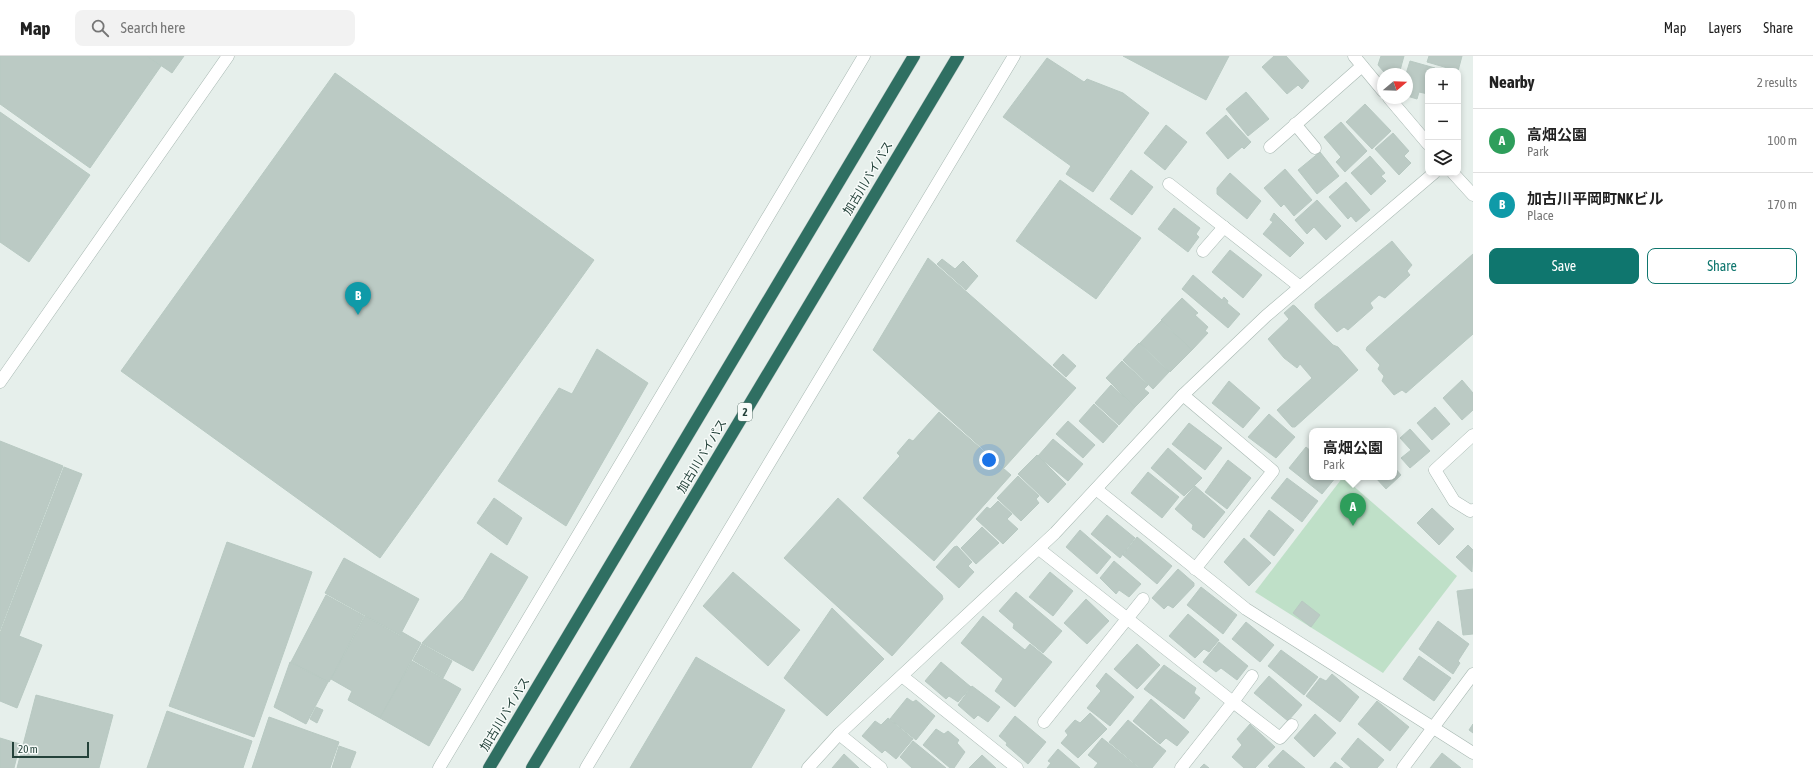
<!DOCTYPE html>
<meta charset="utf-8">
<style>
:root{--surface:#fff;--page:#f2f2f2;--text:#222;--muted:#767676;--line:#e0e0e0;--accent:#0f766e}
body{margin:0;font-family:"Asap Condensed","Noto Sans JP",sans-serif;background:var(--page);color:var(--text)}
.controls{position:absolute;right:12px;top:12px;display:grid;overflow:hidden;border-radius:8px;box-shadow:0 2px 6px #0003}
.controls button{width:36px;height:36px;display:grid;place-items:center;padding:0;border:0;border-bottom:1px solid var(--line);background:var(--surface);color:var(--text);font:20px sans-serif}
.compass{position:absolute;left:1377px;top:12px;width:36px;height:36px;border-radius:50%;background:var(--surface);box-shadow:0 2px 6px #0003;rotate:71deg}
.scale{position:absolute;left:12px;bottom:10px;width:77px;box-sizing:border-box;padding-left:4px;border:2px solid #24423a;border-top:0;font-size:11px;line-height:14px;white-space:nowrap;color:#24423a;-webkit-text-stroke:3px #f7fbf9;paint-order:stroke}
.you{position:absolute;left:989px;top:404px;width:14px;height:14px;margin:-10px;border:3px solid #fff;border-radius:50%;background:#1a73e8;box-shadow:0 0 0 6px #1a73e833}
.badge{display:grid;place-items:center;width:26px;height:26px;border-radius:50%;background:var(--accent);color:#fff;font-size:13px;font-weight:700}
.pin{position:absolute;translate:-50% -33px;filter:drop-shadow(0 1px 2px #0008)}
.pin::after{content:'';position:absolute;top:21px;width:14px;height:12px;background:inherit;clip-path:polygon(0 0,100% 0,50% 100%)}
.popup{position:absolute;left:1309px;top:372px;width:88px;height:52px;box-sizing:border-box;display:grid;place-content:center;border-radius:8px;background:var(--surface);filter:drop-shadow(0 1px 3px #0005);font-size:13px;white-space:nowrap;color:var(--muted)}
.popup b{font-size:15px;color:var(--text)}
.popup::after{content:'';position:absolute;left:50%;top:100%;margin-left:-8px;border:8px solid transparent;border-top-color:var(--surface)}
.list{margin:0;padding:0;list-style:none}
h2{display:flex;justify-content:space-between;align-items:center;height:52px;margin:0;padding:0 16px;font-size:17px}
h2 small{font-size:13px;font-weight:400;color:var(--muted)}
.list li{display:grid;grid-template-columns:26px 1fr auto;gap:12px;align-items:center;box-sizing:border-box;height:64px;padding:0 16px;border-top:1px solid var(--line)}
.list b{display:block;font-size:15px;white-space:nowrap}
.list p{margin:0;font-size:13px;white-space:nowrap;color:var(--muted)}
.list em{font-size:13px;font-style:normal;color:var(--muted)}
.actions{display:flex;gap:8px;padding:12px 16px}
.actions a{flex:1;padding:9px 0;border:1px solid var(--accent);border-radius:8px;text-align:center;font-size:14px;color:var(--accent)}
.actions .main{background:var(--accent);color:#fff}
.icon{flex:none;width:22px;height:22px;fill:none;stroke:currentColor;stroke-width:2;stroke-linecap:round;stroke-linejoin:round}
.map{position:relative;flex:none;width:1473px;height:712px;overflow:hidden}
header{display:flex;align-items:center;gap:24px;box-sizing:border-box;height:56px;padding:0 20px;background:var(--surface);border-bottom:1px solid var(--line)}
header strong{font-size:19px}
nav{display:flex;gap:22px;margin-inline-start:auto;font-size:14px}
.search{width:280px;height:36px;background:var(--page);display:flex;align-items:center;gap:10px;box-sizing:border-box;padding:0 14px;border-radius:8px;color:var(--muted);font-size:15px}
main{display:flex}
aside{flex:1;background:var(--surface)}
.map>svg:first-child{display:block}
</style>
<header>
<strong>Map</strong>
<div class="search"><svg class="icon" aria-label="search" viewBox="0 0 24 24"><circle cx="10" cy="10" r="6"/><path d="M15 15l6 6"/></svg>Search here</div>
<nav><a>Map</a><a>Layers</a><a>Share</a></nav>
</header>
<main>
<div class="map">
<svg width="1473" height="712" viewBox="0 0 1473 712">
<rect width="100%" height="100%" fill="#e6efeb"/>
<!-- green -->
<polygon fill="#bfe0c8" points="1343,421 1457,520 1383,617 1255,536"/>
<!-- building -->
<g fill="#bbcac4" stroke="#b8c9c2">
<polygon points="0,0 147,0 161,10 90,112 0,48"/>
<polygon points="147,0 184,0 172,17"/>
<polygon points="1123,0 1229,0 1206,44"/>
<polygon points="1274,0 1286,0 1309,25 1302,33 1298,29 1287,38 1262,11"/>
<polygon points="1381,0 1404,0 1399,18 1384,16 1378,9"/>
<polygon points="1429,0 1462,0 1458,15 1427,6"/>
<polygon points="1047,2 1084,26 1087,23 1123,37 1149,57 1093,136 1066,118 1071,110 1003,61"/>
<polygon points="1410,5 1435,12 1434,15 1428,15 1428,38 1419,36 1417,43 1407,40 1409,27 1407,26 1406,18"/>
<polygon points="335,17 594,204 380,502 121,315"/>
<polygon points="1246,36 1269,63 1248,80 1226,53"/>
<polygon points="1365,48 1391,75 1372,93 1346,66"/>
<polygon points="0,56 90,119 29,206 0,186"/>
<polygon points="1226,59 1251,86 1244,93 1242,91 1228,103 1206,77"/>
<polygon points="1341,66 1367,95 1345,116 1336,106 1341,101 1324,81"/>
<polygon points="1166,69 1187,86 1165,114 1144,97"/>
<polygon points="1393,77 1409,95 1404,100 1411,107 1399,119 1375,93"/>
<polygon points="1320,96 1339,120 1317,138 1298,114"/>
<polygon points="1370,100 1385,117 1381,120 1386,125 1371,139 1351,117"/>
<polygon points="1285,113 1312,144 1294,160 1284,148 1281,151 1264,132"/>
<polygon points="1131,114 1153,131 1132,159 1110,143"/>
<polygon points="1230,117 1261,145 1247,163 1217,138 1217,132"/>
<polygon points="1060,124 1141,182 1096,243 1016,185"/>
<polygon points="1346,126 1370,154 1356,166 1351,160 1348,163 1329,141"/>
<polygon points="1317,144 1341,170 1326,184 1314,171 1307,178 1295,164"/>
<polygon points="1174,152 1200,172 1196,178 1199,181 1188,196 1158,173"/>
<polygon points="1274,157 1304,187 1290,201 1263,178 1273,166 1270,164"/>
<polygon points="1392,185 1412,209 1407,215 1410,219 1385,242 1379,239 1370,247 1373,252 1348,274 1344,271 1337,276 1315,252 1315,248"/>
<polygon points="1230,194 1262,219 1243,242 1212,216"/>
<polygon points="1473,198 1473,278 1406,337 1402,334 1394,339 1382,325 1384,320 1378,313 1380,309 1366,294 1367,291"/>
<polygon points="928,202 1076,332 1004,412 873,294"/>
<polygon points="942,203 955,213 963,205 978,220 966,234 937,208"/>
<polygon points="1193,219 1222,244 1224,241 1228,245 1227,247 1240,258 1228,272 1182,233"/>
<polygon points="1182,242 1198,257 1195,259 1208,271 1205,275 1208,277 1192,294 1161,264"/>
<polygon points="1293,249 1295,250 1333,289 1338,291 1358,314 1295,371 1292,371 1277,354 1312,322 1300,308 1297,312 1284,302 1268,283 1289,263 1284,257"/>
<polygon points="1161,265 1192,294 1170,316 1140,287"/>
<polygon points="1139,287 1169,316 1153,333 1123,304"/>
<polygon points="597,293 648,327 566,470 498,425 559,332 572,338"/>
<polygon points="1063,298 1076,310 1066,321 1053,309"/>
<polygon points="1122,305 1148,329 1144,333 1149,337 1135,351 1106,322"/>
<polygon points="1462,324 1473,337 1473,354 1462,364 1443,342"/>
<polygon points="1229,325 1260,352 1243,372 1212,347"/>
<polygon points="1111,329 1135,351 1119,369 1095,347"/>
<polygon points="1094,348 1118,370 1103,387 1079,365"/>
<polygon points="1435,351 1450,368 1432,384 1417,367"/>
<polygon points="939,356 1011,419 934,505 863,442 900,400 897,397 909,383 913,385"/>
<polygon points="1269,358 1295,381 1276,402 1248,381"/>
<polygon points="1068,365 1095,389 1083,402 1056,378"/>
<polygon points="1189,367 1222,392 1205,414 1172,388"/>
<polygon points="1410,373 1430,395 1410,412 1401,402 1411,394 1400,382"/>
<polygon points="1053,383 1083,408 1068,425 1038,400"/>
<polygon points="0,385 63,410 0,574"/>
<polygon points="1306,391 1312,396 1312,421 1336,421 1322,438 1289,412"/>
<polygon points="1168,392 1202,422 1184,440 1151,412"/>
<polygon points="1037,399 1066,428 1048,447 1018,418"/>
<polygon points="1228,404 1251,422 1227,453 1205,436"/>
<polygon points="64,411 82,418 19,580 42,589 17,652 0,645 0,577"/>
<polygon points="1394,411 1401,419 1386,433 1375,421 1394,421"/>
<polygon points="1148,416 1179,441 1162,462 1131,437"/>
<polygon points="1018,420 1039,440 1036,443 1039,447 1021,465 997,442"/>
<polygon points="1287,422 1318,445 1302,466 1271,442"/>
<polygon points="1195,430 1225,456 1204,482 1192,473 1193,469 1175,453"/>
<polygon points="494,442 522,462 507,489 477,467"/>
<polygon points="838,442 942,539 943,543 892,600 784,502"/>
<polygon points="998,445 1012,458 1007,463 1018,473 1003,488 976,463 987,451 990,453"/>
<polygon points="1432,452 1454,473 1439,489 1417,467"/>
<polygon points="1269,454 1294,474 1274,500 1250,480"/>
<polygon points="1107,459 1135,482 1120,502 1091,478"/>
<polygon points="982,471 999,487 976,508 961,492"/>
<polygon points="1080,474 1111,501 1097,518 1066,491"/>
<polygon points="1137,481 1172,510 1157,528 1123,499"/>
<polygon points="1244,482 1271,507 1249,530 1224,506"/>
<polygon points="227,486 312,516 254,681 169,650"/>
<polygon points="1468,489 1473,494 1472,516 1456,501"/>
<polygon points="957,490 972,506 968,510 974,516 959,532 936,511 954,491"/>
<polygon points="491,497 528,521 473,615 422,587 463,543"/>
<polygon points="344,502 419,543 400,579 325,537"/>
<polygon points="1114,505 1141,528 1129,541 1119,534 1116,538 1100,522"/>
<polygon points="1178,513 1194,527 1194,530 1173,552 1168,549 1164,553 1152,542"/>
<polygon points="733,516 800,574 768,610 703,550"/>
<polygon points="1050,516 1073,535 1053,560 1029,541"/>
<polygon points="1201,531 1237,559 1223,578 1187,549"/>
<polygon points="1473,533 1473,578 1463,579 1457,535"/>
<polygon points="1016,536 1062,575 1043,597 1013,572 1014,568 999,555"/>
<polygon points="326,539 364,560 329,626 291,606"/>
<polygon points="1086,543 1109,565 1087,588 1064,567"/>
<polygon points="1302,545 1320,559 1311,571 1293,557"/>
<polygon points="832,552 884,603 827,660 784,622"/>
<polygon points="1188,558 1219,584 1209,596 1204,593 1195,602 1169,580"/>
<polygon points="365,560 400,580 402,576 421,587 380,662 348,644 352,635 331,623"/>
<polygon points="983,560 1025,594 1030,588 1052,606 1015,651 995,635 1003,623 961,587"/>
<polygon points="1438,565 1469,588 1458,605 1460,607 1453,618 1419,593"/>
<polygon points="1246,566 1274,589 1260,606 1232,583"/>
<polygon points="1219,586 1248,610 1237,624 1221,612 1216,616 1203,606"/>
<polygon points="422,588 452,605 443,622 413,604"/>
<polygon points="1137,588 1160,609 1137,633 1114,613"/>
<polygon points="1281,594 1318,621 1304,639 1268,610"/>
<polygon points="1419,600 1451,622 1434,645 1403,623"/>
<polygon points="696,601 785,654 751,712 630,712"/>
<polygon points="412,605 461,633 429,690 380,662"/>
<polygon points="290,606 328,626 306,668 274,651"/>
<polygon points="941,606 971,631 958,646 949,640 946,643 925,625"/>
<polygon points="1164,609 1196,632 1194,637 1200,642 1184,663 1144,633"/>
<polygon points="1106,617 1134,641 1110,670 1087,652 1101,635 1096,630"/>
<polygon points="1332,618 1359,641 1340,666 1306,640 1320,622 1326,625"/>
<polygon points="1269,620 1302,649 1288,665 1254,637"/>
<polygon points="972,630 1000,651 988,666 978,659 974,663 958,649"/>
<polygon points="36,639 113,659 99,712 17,712"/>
<polygon points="907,642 913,646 916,644 935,660 916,684 890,663"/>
<polygon points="1151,643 1189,676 1177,690 1166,682 1160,688 1133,665"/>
<polygon points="1377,645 1409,671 1390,695 1358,668"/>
<polygon points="316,651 323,654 317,667 310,663"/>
<polygon points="167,655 252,685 243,712 147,712"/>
<polygon points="1090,657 1107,673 1078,702 1061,687 1068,679 1065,675 1075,664 1080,667"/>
<polygon points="1315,658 1336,677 1314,701 1294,682"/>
<polygon points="1015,660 1046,686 1028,708 1006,689 1007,687 999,680"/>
<polygon points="269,661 339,686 330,712 252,712"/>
<polygon points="888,662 913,683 896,703 885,694 882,697 862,680 875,665 881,669"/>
<polygon points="1128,664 1166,695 1152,712 1140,712 1109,686"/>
<polygon points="1250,668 1275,691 1255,712 1244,712 1232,701 1242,689 1237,683"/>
<polygon points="1473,668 1473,677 1469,674"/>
<polygon points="936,673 944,678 948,675 959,684 957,687 965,696 954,712 950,712 923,689"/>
<polygon points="0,682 20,688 14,712 0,712"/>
<polygon points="1102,682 1139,712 1094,712 1098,707 1088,699"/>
<polygon points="1358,682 1384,704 1377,712 1351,712 1341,703"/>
<polygon points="913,685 946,712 912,712 900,701"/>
<polygon points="339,690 356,696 350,712 332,712"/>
<polygon points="1058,693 1080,712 1047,712 1051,707 1048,705"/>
<polygon points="1283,694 1305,712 1270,712 1268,710"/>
<polygon points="1442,697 1461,712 1430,712"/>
<polygon points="844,698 859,712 832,712"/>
<polygon points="982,699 996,712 969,712"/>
<polygon points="1335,706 1343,712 1330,712"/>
<polygon points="1204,708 1209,712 1200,712"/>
</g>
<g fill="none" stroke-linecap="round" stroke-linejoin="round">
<defs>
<g id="minor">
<polyline points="1354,0 1383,35"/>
<polyline points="1389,42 1428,88"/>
<polyline points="1295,68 1315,92"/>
<polyline points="1270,91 1362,10"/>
<polyline points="1453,117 1473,139"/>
<polyline points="1169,128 1299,230"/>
<polyline points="1203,195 1224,171"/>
<polyline points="0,326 228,0"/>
<polyline points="1183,339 1273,415 1195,513"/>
<polyline points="1473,379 1435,414 1454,445 1470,455 1473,454"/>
<polyline points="1096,433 1246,553 1473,697"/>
<polyline points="1039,493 1233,646 1181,712"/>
<polyline points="902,620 1017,712"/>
<polyline points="1252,620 1233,646 1280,682 1292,669"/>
<polyline points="1044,666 1143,543"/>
<polyline points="839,678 881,712"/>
<polyline points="439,712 864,0"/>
<polyline points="586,712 1014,0"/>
<polyline points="808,712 839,678 1055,477 1183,339 1266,260 1434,117"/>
<polyline points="1403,712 1473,618"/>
</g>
<g id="motorway">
<polyline points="489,712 914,0"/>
<polyline points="532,712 958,0"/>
</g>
</defs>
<!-- minor casing -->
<use href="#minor" stroke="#a8b8b2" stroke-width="13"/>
<!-- motorway casing -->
<use href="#motorway" stroke="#c2cac8" stroke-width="13"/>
<!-- minor -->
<use href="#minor" stroke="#fff" stroke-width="12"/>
<!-- motorway -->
<use href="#motorway" stroke="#2f6f62" stroke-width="12"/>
</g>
<g text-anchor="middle" stroke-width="3" stroke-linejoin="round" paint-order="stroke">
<!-- shield labels -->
<rect fill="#f7fbf9" stroke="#637a73" stroke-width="1" x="738" y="347" width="14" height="18" rx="3"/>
<g font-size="11" font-weight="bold" fill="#24423a">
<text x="745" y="360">2</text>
</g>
<!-- street labels -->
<g font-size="12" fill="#24423a" stroke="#f7fbf9">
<text transform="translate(868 122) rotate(-59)" y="4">加古川バイパス</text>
<text transform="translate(702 400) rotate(-59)" y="4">加古川バイパス</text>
<text transform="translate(505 658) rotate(-59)" y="4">加古川バイパス</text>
</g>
</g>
</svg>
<div class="controls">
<button>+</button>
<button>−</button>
<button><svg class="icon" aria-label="layers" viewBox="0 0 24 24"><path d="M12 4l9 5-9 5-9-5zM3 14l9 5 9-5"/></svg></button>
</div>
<svg class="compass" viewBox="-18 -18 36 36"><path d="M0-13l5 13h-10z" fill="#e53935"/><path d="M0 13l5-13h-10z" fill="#767676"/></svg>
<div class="scale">20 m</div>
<div class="you"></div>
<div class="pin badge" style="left:1353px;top:470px;background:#2e9e5b">A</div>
<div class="popup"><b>高畑公園</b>Park</div>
<div class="pin badge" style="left:358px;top:259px;background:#0f9aa8">B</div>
</div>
<aside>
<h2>Nearby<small>2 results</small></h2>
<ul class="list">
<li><span class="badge" style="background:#2e9e5b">A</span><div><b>高畑公園</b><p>Park</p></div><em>100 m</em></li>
<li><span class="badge" style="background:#0f9aa8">B</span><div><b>加古川平岡町NKビル</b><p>Place</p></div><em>170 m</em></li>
</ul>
<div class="actions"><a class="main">Save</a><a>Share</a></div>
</aside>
</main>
